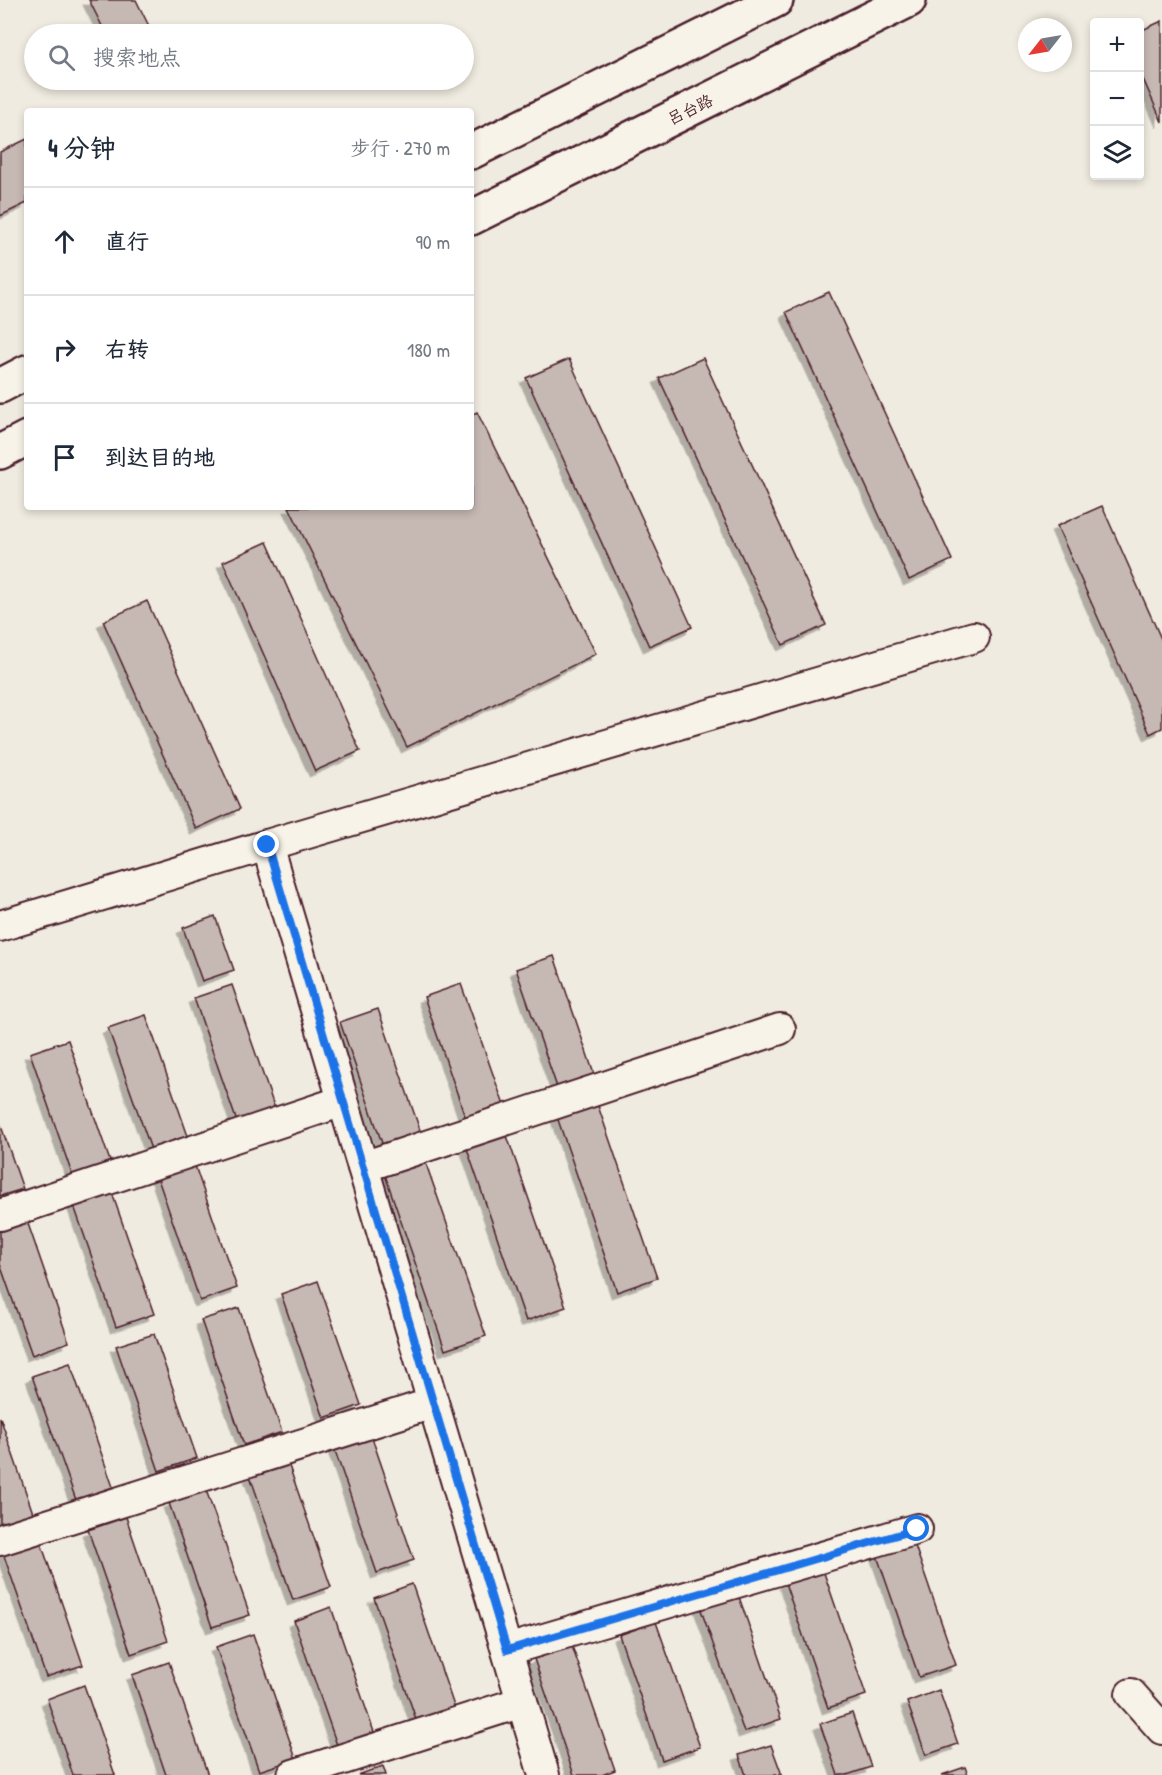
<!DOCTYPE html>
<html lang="zh">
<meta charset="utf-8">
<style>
:root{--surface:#fff;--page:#f6f6f7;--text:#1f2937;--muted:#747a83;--line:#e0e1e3}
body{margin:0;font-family:"Patrick Hand","LXGW WenKai TC",sans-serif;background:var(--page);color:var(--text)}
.controls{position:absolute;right:18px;top:18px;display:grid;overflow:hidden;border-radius:6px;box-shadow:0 3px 9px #0003}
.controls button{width:54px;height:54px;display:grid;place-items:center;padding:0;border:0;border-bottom:2px solid var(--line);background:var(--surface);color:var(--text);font:30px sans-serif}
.compass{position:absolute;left:1018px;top:18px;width:54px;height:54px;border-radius:50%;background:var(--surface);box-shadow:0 3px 9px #0003;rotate:239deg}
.stop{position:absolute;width:18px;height:18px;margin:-14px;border:4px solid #1a73e8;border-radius:50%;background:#fff}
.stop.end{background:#1a73e8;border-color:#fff;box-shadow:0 2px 6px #0008}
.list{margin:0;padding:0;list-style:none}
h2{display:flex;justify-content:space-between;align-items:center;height:78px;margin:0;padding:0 24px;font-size:26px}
h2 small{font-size:20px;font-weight:400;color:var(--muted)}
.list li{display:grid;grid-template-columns:39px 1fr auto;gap:18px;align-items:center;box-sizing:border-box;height:108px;padding:0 24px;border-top:2px solid var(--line)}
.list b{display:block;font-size:22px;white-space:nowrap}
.list em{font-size:20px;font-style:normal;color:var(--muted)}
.icon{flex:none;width:33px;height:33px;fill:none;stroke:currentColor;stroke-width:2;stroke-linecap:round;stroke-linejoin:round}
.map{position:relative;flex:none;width:1162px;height:1775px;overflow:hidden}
.search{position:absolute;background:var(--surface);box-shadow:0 3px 9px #0003;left:24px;top:24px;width:450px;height:66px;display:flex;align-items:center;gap:15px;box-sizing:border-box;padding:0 21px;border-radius:33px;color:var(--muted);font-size:22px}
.panel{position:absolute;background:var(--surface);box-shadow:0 3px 9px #0003;left:24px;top:108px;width:450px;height:402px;border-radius:6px}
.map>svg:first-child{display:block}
</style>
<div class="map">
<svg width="1162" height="1775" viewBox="0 0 1162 1775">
<defs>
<filter id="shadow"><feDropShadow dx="-5.5" dy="5.5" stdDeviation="0" flood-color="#0004"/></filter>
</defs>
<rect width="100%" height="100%" fill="#f0ebe0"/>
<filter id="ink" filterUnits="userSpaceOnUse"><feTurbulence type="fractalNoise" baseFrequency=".0167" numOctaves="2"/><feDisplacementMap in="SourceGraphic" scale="12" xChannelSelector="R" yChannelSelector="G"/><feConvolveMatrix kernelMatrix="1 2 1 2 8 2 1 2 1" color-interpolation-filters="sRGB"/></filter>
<g filter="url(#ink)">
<!-- building -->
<g fill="#c6b8b3" stroke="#4a1f2b" stroke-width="1.5" filter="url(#shadow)">
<polygon points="89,0 136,0 149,26 130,34 106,34"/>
<polygon points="1162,21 1162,122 1140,72 1140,31"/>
<polygon points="27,139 27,203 0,216 0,152"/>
<polygon points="829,292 952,560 909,580 786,312"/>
<polygon points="703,358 826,625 783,645 659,378"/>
<polygon points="569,359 692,627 649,646 526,378"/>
<polygon points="477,412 596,654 407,747 289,507 471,507 471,415"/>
<polygon points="1102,506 1162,641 1162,728 1150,734 1057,526"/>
<polygon points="267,542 360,751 315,771 223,562"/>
<polygon points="147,601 240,809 196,829 103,621"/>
<polygon points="215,916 234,970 202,981 183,928"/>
<polygon points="554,956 596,1080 559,1093 516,969"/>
<polygon points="461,984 505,1108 467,1122 424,997"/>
<polygon points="232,985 275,1109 237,1122 194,998"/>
<polygon points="378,1009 421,1133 383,1146 340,1022"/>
<polygon points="146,1015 189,1139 152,1152 108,1028"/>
<polygon points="68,1040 111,1164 73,1177 30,1053"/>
<polygon points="596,1100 657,1278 617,1292 556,1114"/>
<polygon points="0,1123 23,1189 0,1196"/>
<polygon points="505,1130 566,1307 526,1321 465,1143"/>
<polygon points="424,1158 486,1336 445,1350 384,1172"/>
<polygon points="194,1163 237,1288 200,1301 157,1176"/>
<polygon points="111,1190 154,1314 116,1327 73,1203"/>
<polygon points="26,1218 69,1342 32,1355 0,1264 0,1227"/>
<polygon points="318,1281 361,1405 324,1418 281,1294"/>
<polygon points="239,1308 282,1432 244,1445 201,1320"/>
<polygon points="154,1334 197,1458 159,1471 116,1346"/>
<polygon points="70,1363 113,1487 76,1500 32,1376"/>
<polygon points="0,1417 33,1513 0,1525"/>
<polygon points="371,1435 414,1560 377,1573 334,1448"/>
<polygon points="288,1463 331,1587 293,1600 250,1476"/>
<polygon points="206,1490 250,1615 212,1627 169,1503"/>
<polygon points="126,1517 168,1641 131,1654 88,1530"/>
<polygon points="40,1540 83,1665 46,1677 3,1553"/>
<polygon points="913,1540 956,1665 919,1677 876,1553"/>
<polygon points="823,1570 866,1695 828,1708 785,1583"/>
<polygon points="412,1584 455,1709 417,1722 374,1598"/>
<polygon points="738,1594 781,1719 744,1732 700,1607"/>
<polygon points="331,1607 374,1732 337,1745 294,1621"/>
<polygon points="656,1622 700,1747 662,1760 619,1635"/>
<polygon points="253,1634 296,1759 259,1771 216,1647"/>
<polygon points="572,1646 615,1770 602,1775 574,1775 534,1659"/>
<polygon points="169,1662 208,1775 166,1775 132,1675"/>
<polygon points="84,1685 115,1775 73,1775 47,1699"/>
<polygon points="939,1690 958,1744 926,1755 907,1702"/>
<polygon points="852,1713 871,1767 847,1775 838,1775 820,1724"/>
<polygon points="771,1745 782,1775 746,1775 739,1755"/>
<polygon points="383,1766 386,1775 358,1775"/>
<polygon points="965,1767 968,1775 942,1775"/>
</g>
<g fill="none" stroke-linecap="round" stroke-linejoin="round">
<defs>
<g id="street">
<polyline points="267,845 974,637"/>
<polyline points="0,926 267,845 544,1775"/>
<polyline points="363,1167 780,1029"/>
<polyline points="0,1215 343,1101"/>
<polyline points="0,1540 433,1403"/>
<polyline points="507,1650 917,1529"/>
<polyline points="1131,1694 1162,1729"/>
<polyline points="293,1775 522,1702"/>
</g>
<g id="secondary">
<polyline points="471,152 776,0"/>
<polyline points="471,218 909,0"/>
<polyline points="0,386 27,372"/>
<polyline points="0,452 27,438"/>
</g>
</defs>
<!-- street casing -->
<use href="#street" stroke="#4a1f2b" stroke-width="34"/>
<!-- secondary casing -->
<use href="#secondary" stroke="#4a1f2b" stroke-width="38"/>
<!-- street -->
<use href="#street" stroke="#f7f3e8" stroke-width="30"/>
<!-- secondary -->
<use href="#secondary" stroke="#f7f3e8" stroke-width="33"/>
</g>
</g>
<g fill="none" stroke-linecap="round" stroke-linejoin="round" filter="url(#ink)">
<!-- route -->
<polyline stroke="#1a73e8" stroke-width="8" points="267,845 507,1650 917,1529"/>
</g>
<g text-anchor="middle" stroke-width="5" stroke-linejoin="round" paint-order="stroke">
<!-- street labels -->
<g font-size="16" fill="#4a1f2b" stroke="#f7f3e8">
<text transform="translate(690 109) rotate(-26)" y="6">吕台路</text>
</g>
</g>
</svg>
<div class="controls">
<button>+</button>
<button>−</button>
<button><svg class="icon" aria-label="layers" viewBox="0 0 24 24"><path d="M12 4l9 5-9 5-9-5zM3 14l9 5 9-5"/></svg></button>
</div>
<svg class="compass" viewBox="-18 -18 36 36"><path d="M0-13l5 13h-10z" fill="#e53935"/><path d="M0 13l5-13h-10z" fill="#747a83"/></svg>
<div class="stop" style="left:917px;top:1529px"></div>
<div class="stop end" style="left:267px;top:845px"></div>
<div class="search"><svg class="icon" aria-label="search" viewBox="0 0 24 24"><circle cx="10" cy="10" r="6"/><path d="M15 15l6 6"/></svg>搜索地点</div>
<section class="panel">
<h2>4 分钟<small>步行 · 270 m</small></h2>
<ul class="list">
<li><svg class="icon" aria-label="ahead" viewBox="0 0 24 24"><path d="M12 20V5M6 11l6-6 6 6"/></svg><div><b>直行</b></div><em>90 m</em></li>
<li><svg class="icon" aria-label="right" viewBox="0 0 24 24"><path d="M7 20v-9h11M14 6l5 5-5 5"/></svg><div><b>右转</b></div><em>180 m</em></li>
<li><svg class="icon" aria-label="arrive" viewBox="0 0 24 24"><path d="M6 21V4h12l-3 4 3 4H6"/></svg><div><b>到达目的地</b></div></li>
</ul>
</section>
</div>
